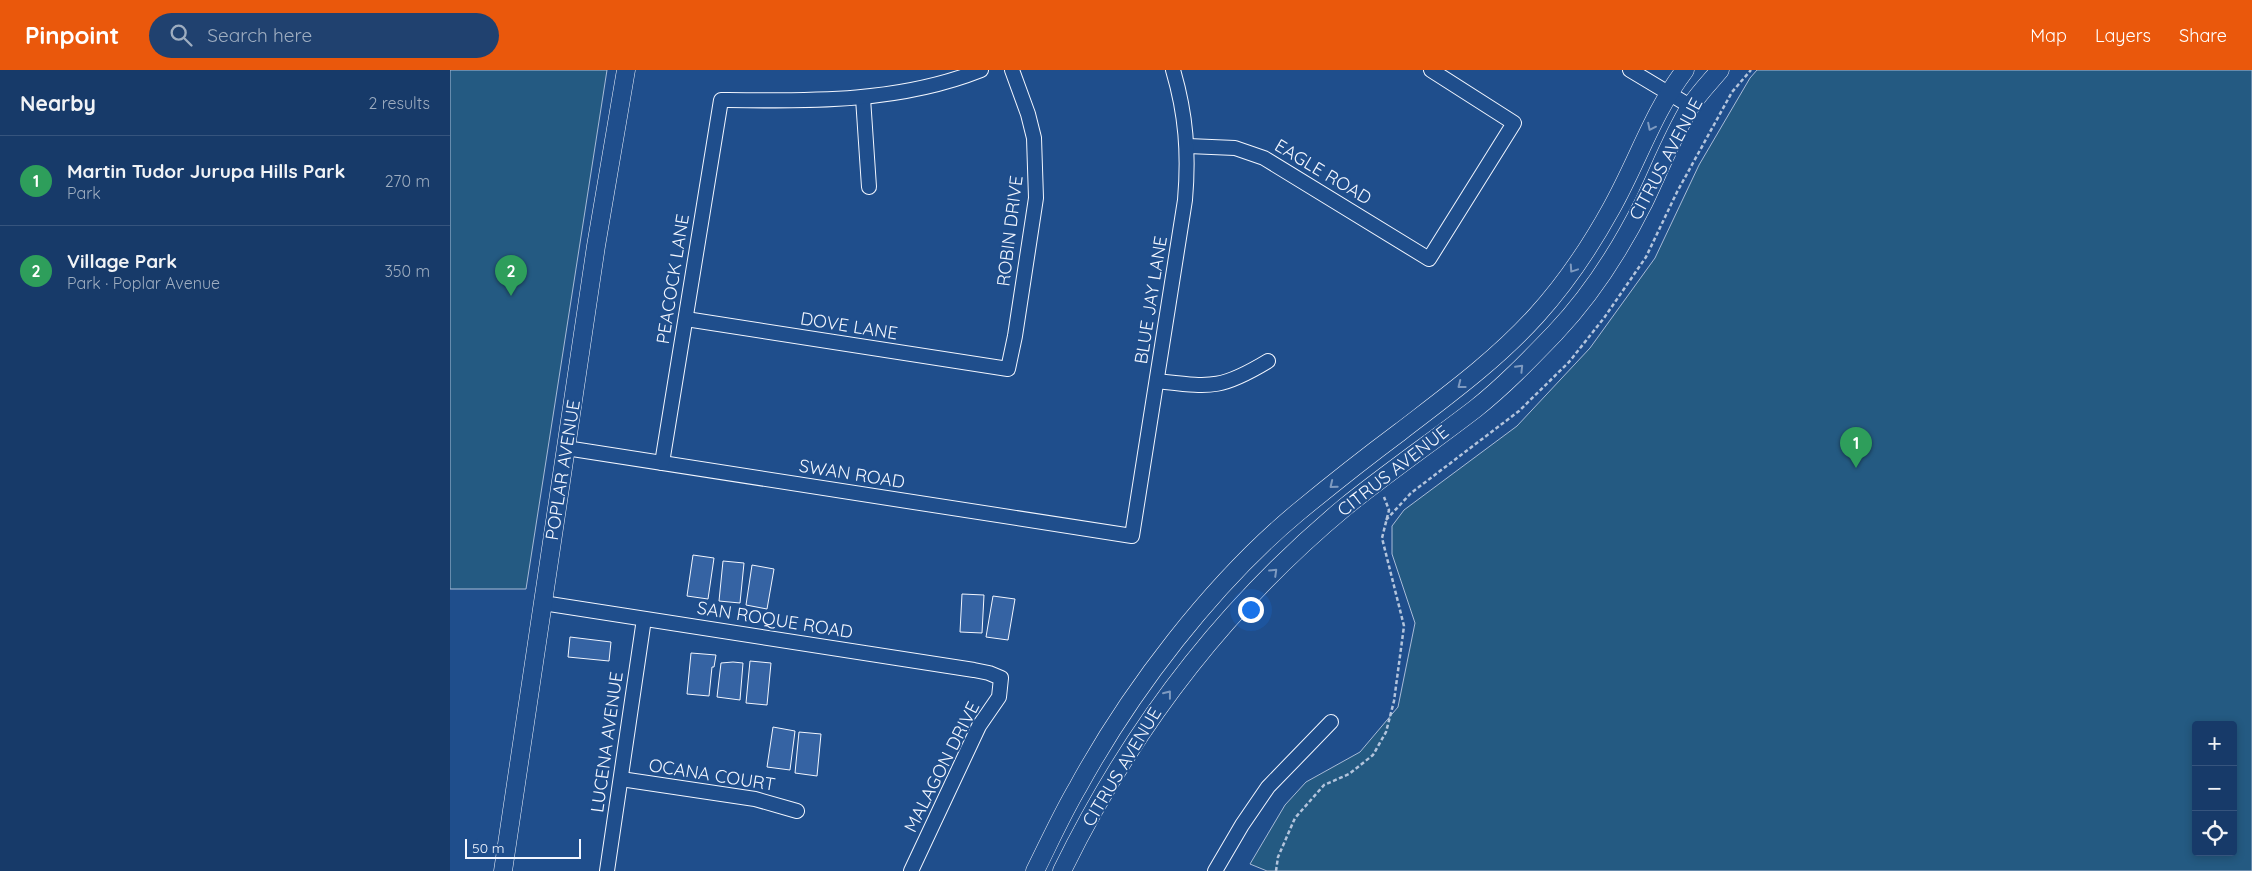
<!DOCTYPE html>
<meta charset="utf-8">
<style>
:root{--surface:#173a69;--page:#20416f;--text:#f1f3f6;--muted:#9eadc0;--line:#36547d;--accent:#ea580c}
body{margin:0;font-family:Quicksand,sans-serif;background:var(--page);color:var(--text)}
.controls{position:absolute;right:15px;bottom:15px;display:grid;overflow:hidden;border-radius:5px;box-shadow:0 2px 8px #0003}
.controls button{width:45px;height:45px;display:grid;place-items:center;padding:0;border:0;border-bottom:1px solid var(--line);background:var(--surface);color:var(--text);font:25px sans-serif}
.scale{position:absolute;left:15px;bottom:12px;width:116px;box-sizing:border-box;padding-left:5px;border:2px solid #f2f6ff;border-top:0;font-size:14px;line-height:18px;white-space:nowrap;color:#f2f6ff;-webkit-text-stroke:4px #1f4e8c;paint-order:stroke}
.you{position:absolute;left:800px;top:539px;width:18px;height:18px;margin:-12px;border:4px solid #fff;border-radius:50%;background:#1a73e8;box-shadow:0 0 0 8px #1a73e833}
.badge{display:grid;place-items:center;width:32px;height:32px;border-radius:50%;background:var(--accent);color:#fff;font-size:16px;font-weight:700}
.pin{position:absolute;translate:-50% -41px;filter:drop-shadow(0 1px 2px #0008)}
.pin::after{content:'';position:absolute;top:26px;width:18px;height:15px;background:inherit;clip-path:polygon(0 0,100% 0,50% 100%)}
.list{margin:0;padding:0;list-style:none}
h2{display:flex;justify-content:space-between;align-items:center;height:65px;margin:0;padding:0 20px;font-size:21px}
h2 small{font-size:16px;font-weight:400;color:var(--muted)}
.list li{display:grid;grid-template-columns:32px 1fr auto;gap:15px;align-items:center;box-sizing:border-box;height:90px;padding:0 20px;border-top:1px solid var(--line)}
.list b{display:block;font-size:19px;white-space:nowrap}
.list p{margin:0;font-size:16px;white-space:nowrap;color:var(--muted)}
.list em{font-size:16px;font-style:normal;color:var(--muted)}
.icon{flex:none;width:28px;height:28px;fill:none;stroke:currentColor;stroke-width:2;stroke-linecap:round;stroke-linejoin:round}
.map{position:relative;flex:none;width:1802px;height:801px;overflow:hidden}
header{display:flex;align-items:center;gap:30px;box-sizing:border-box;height:70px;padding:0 25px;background:var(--accent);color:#fff}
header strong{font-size:24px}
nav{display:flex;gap:28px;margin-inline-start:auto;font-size:18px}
.search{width:350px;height:45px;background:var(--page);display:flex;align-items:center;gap:12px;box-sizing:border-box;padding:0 18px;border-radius:28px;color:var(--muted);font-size:19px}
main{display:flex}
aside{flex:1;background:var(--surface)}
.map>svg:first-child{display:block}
</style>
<header>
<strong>Pinpoint</strong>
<div class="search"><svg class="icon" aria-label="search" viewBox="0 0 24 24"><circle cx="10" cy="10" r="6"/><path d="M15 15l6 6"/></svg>Search here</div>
<nav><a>Map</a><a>Layers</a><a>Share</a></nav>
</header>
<main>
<aside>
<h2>Nearby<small>2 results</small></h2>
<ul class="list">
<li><span class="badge" style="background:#2e9e5b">1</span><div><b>Martin Tudor Jurupa Hills Park</b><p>Park</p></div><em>270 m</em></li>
<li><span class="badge" style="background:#2e9e5b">2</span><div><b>Village Park</b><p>Park · Poplar Avenue</p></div><em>350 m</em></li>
</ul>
</aside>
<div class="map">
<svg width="1802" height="801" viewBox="0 0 1802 801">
<rect width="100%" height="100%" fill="#1f4e8c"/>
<!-- green -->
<g fill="#245a82" stroke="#a8bbd7" fill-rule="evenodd">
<polygon points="0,0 157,0 76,519 0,519"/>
<path d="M1307,0h495v801h-985l-17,-7 35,-59 21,-23 54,-30 38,-45 17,-84 -23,-69v-28l12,-16 113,-84 73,-78 65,-90 44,-93 51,-87zM1746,655h37v127h-37z"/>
</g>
<!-- building -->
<g fill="#3563a3" stroke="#f2f6ff">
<polygon points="243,485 264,488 258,529 237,526"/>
<polygon points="273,491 294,493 290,533 269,531"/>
<polygon points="302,495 324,499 317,539 296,535"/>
<polygon points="512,524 534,525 532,563 510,562"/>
<polygon points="543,526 565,529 558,570 536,567"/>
<polygon points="120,567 161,572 159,591 118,587"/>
<polygon points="241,583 266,585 264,597 262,597 259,626 237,624"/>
<polygon points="300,591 321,593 317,635 296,633"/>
<polygon points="283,592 293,593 290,630 267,627 271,593"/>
<polygon points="323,657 345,661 340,700 317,697"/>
<polygon points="349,662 371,664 367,706 345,703"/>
</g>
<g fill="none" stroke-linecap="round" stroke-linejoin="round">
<defs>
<g id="minor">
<polyline points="1180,0 1240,36"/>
<polyline points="413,28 419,117"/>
<polyline points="738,76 785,78 814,88 979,189 1064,53 981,0"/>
<polyline points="236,249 558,299 565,266 586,128 584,68 578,44 562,0"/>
<path d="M707,311c54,6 63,9 111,-20"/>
<path d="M116,378l566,88 53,-336c4,-46 1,-86 -12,-130"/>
<path d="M212,393l59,-363c88,1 177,3 260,-30"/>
<polyline points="93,533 524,600 539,603 551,608 549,627 529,656 461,801"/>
<polyline points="171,709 305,729 347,741"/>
<polyline points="157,801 194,549"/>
<polyline points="765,801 792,755 818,717 881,652"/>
</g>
<g id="tertiary">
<polyline points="53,801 146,176 176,0"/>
<path d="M585,801c14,-28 27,-57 43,-84 53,-97 134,-203 219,-274 34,-28 68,-55 103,-81 48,-37 95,-71 136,-116 29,-32 54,-69 75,-107 26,-46 42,-97 74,-139"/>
<path d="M612,801c68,-140 163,-264 283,-364 42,-34 87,-65 130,-98 29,-23 55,-50 80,-76 36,-38 66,-85 89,-131 15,-31 28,-65 46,-95 8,-13 20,-25 30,-37"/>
</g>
</defs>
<!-- minor casing -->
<use href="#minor" stroke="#f2f6ff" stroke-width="16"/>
<!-- tertiary casing -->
<use href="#tertiary" stroke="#f2f6ff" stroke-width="19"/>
<!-- path -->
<g stroke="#b3c4dc" stroke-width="2.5" stroke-dasharray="4 2.5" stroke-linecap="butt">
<polyline points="936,450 961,423 1069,341 1119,292 1154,248 1196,187 1227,122 1282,22 1301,0"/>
<polyline points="826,801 828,787 845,748 874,715 899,704 923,685 936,662 944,631 954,556 932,468 939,440 934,427"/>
</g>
<!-- minor -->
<use href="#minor" stroke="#1f4e8c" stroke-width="14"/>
<!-- tertiary -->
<use href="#tertiary" stroke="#1f4e8c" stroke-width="18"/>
</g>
<!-- one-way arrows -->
<defs><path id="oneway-chevron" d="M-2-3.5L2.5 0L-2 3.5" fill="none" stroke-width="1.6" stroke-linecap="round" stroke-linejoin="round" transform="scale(1.25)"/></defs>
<g stroke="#7e9ac0">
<use href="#oneway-chevron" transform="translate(1201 57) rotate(116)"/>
<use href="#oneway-chevron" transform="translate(1123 199) rotate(124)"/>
<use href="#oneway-chevron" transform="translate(1070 298) rotate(-46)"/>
<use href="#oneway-chevron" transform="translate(1011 315) rotate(142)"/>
<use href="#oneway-chevron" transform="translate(883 415) rotate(141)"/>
<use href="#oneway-chevron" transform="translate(824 502) rotate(-44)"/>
<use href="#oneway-chevron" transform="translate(718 624) rotate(-52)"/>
</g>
<g text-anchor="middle" stroke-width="4" stroke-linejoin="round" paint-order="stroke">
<!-- street labels -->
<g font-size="18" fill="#f2f6ff" stroke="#1f4e8c">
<text transform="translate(1216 89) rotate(-62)" y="6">CITRUS AVENUE</text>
<text transform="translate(873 102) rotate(31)" y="6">EAGLE ROAD</text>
<text transform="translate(560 161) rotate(-83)" y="6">ROBIN DRIVE</text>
<text transform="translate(223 209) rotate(-81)" y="6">PEACOCK LANE</text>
<text transform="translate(701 230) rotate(-81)" y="6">BLUE JAY LANE</text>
<text transform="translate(399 256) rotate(9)" y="6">DOVE LANE</text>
<text transform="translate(113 400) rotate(-81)" y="6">POPLAR AVENUE</text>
<text transform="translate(943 401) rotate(-38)" y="6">CITRUS AVENUE</text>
<text transform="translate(402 404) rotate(9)" y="6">SWAN ROAD</text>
<text transform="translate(325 550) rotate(9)" y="6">SAN ROQUE ROAD</text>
<text transform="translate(157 672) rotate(-82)" y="6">LUCENA AVENUE</text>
<text transform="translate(492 697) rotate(-63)" y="6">MALAGON DRIVE</text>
<text transform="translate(672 697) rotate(-59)" y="6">CITRUS AVENUE</text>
<text transform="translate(262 705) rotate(9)" y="6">OCANA COURT</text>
</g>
</g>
</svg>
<div class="controls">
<button>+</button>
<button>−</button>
<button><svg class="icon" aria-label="locate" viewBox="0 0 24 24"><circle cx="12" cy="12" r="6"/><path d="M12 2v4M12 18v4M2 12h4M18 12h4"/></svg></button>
</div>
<div class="scale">50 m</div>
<div class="you"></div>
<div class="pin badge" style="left:1406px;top:398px;background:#2e9e5b">1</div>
<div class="pin badge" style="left:61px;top:226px;background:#2e9e5b">2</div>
</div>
</main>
